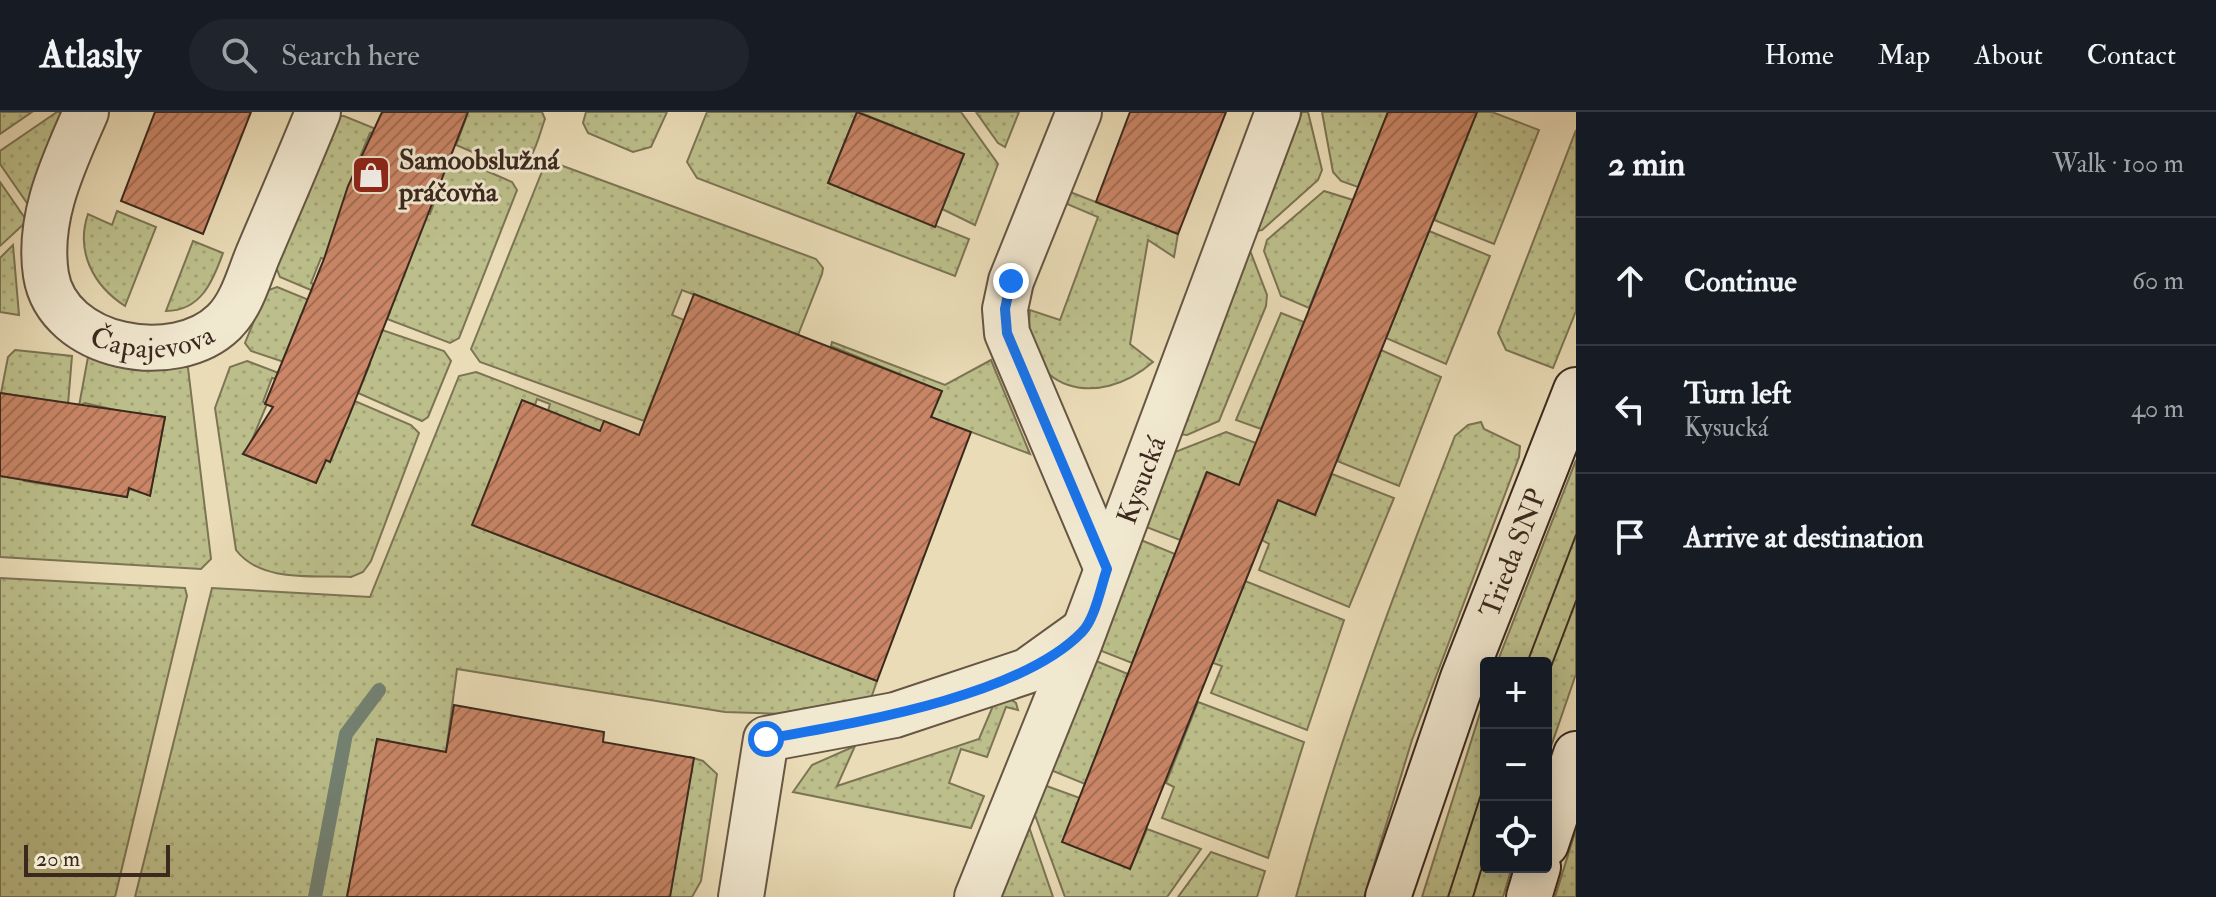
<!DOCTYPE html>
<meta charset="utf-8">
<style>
:root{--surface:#171b24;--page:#20242c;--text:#f1f3f6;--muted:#9ea1a6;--line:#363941}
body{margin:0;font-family:"IM FELL Double Pica",serif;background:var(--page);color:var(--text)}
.controls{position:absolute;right:24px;bottom:24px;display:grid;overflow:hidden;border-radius:8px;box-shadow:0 4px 20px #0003}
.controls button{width:72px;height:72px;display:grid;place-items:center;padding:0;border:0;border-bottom:2px solid var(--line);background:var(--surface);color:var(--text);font:40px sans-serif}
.scale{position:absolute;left:24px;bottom:20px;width:146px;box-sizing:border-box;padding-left:8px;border:4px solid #3b291e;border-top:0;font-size:22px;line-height:28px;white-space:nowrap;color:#3b291e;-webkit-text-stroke:6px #f1e8d0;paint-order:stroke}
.stop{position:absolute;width:24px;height:24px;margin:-18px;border:6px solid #1a73e8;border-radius:50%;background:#fff}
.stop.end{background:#1a73e8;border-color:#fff;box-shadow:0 2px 8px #0008}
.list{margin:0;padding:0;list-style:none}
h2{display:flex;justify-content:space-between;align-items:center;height:104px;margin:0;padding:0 32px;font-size:34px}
h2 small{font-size:26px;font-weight:400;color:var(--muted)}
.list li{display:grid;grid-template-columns:52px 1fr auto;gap:24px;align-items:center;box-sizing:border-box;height:128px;padding:0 32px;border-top:2px solid var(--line)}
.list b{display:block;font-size:30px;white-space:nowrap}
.list p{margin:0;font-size:26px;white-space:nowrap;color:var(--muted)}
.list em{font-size:26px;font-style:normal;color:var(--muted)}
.icon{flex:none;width:44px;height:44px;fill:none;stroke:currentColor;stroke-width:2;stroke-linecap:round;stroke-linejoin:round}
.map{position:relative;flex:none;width:1576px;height:785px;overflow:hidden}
header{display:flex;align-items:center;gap:48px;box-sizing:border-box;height:112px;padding:0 40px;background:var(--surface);border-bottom:2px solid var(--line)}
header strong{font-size:38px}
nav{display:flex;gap:44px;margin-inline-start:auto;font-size:28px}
.search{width:560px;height:72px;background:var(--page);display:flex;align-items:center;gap:20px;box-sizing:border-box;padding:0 28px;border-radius:44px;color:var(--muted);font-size:30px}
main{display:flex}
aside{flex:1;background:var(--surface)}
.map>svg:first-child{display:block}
</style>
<header>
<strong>Atlasly</strong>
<div class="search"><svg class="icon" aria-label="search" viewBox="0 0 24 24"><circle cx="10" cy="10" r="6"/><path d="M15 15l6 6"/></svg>Search here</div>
<nav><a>Home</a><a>Map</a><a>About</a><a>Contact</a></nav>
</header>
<main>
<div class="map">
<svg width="1576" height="785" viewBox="0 0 1576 785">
<defs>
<pattern id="grass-dots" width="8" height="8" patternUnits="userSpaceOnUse" patternTransform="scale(2)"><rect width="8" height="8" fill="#bcbf8b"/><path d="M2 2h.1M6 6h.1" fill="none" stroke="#a2a478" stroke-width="1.8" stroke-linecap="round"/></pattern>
<pattern id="building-hatch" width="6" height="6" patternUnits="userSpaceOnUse" patternTransform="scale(2)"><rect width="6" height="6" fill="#ca8667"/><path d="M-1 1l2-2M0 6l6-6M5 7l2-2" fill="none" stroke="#a56e54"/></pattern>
</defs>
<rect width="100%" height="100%" fill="#eadcb7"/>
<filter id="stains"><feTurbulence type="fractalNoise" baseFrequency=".0025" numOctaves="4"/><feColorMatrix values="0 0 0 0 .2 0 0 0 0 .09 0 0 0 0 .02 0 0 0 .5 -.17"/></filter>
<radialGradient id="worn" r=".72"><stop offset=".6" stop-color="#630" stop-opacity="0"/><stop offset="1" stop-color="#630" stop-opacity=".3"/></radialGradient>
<!-- grass -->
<g fill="url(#grass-dots)" stroke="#7c7454" stroke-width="2">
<polygon points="0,0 32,0 0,22"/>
<polygon points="57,0 69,0 29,94 0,52 0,39"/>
<path d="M459,0h83l3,7c-7,18 -11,48 -33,50l-56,-24 10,-27z"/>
<polygon points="586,0 667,0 651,35 633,40 588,21 583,11"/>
<polygon points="707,0 857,0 828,71 969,127 955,164 697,66 687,50"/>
<polygon points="858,0 961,0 998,52 975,113 942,97 964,42"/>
<polygon points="976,0 1019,0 1005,35 998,31"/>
<polygon points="1302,0 1308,0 1322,58 1318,68 1262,118 1256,119"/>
<polygon points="1322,0 1388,0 1358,75 1341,69 1333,60"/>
<polygon points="1477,0 1492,0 1539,18 1494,132 1434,108"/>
<polygon points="336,4 344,4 376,17 374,22 370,21 360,45 364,47 325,147 321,146 311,171 315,173 313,179 280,165 276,155"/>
<polygon points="1576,18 1576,199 1553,256 1506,238 1498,221"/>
<path d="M452,44l60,26 5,8 -58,148 -9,5 -63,-24 3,-7 -9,-4c26,-29 31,-60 40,-97l9,3 10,-28 -8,-3 8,-22 8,4z"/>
<polygon points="552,50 816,147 823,156 822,162 798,223 682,178 672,203 684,208 644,309 480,250 471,237 545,52"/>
<polygon points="0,70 27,109 0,134"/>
<polygon points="1324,79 1353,88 1309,196 1281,184 1264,139 1267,128"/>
<path d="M1070,80l108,42 -4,23 -26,-17 -18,104 23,18c-55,48 -132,30 -123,-52l30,10 38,-103 -31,-13z"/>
<path d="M117,99l39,16 -31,79c-31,-20 -50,-54 -37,-92l24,11z"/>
<polygon points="1429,119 1490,144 1446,252 1386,226"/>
<path d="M193,129l30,12c-10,28 -22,58 -57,58z"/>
<polygon points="13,133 19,203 0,200 0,146"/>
<polygon points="1248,141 1251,141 1267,183 1266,194 1219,309 1187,323 1177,322"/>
<polygon points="277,175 309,188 284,250 251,239 245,231 266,179"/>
<polygon points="1281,201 1304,210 1261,317 1236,308"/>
<polygon points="382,218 444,239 451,249 428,305 422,309 358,281 370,252 361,248"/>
<polygon points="832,230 945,273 991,248 1030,342 931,305 941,279 831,234"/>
<polygon points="15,238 72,244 68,292 1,281 8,245"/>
<polygon points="1381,238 1441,265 1399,374 1337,349"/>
<polygon points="88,245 182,251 188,256 211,447 201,457 0,445 0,364 19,367 22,359 25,359 24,369 75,377 77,368 96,380 127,385 129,377 150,383 165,305 160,304 159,308 85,291 79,294"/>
<path d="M247,249l32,12 -2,6 -5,-1 -9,24 4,2 -20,48 -4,2 73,29 6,-25 8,3 25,-60 56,24 8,8 -48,128 -8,11 -12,5c-37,-2 -90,6 -115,-27l-21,-142 15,-41z"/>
<polygon points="476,260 604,309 600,319 548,299 550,292 537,287 535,293 522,289 475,414 877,569 869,592 811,603 725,600 457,557 446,640 377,628 347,785 135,785 212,476 370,485 459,264"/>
<path d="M1481,310l3,7 36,17 -1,11 -107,283 -48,157h-68c42,-157 100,-309 159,-461l13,-11z"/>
<polygon points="1226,320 1256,331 1239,373 1206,361 1180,428 1141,413 1170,342"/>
<polygon points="1576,348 1576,562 1546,649 1546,551 1497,551"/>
<polygon points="1332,362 1394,386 1349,495 1259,458 1269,432 1262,428 1278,388 1315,403"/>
<polygon points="1136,426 1175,442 1132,551 1099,538"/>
<polygon points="0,466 185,476 187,484 115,785 0,785"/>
<polygon points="1245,469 1344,508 1307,618 1211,581 1222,554 1213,551"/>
<polygon points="1096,549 1128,562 1085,672 1053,659 1048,651"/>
<polygon points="1486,582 1486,755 1512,755 1503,785 1422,785"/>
<polygon points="1007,585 1016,591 1018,598 1006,595 987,645 961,637 949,671 984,684 971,716 793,680 812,653 855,634 837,674 979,627 995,589"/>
<polygon points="1198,590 1304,630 1268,746 1162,706 1174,675 1166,671"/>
<polygon points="690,645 703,649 717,662 701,769 692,785 668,785"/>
<polygon points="1041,672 1080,686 1130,757 1147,717 1201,737 1167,785 1065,785 1032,695"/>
<polygon points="1027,709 1053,785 999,785"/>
<polygon points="1576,717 1576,785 1555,785"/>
<polygon points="1211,740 1265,759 1257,785 1178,785"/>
</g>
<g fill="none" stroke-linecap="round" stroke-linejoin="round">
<!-- stream -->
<polyline stroke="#738172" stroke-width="14" points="315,785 346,622 379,578"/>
</g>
<!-- building -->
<g fill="url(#building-hatch)" stroke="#3b291e" stroke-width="2">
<polygon points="155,0 251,0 203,122 121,89"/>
<polygon points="382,0 468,0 351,299 330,350 326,348 316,371 243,342 273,295 265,292 324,147 348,74"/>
<polygon points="857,0 964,42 935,115 828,71"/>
<polygon points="1130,0 1226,0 1178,122 1096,90"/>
<polygon points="1388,0 1477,0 1315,403 1278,388 1130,757 1062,730 1207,360 1239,373"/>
<polygon points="694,182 942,279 931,305 971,320 877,569 472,413 522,288 600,319 604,309 639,323"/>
<polygon points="0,281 165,305 150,384 129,376 127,385 0,364"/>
<polygon points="454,593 604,620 603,630 694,646 670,785 347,785 377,627 446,640"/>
</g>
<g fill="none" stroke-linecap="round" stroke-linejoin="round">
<defs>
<g id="street">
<path id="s1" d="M86,0c-22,51 -49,105 -40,163 12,74 129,95 178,47 19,-19 25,-47 35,-70 20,-47 40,-93 59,-140"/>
<polyline points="1079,0 1011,169 1005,197 1007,221 1107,457"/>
<polyline points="741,785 766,627 895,603 1027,559 1084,518"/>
<path id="s2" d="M977,785l101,-250 200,-535"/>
</g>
<g id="secondary">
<polyline points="1546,732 1576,642"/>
<path id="s3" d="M1388,785l75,-219 113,-288"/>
<polyline points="1529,785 1538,755"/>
</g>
</defs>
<!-- street casing -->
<use href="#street" stroke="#675644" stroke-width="48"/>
<!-- secondary casing -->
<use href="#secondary" stroke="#3b291e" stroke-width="48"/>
<!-- street -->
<use href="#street" stroke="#f1e8d0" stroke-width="44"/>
<!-- secondary -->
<use href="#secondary" stroke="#f1e8d0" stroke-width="44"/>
<!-- tram -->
<g stroke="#3b291e" stroke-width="2">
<polyline points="1527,551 1576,423"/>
<polyline points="1546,568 1576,489"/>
<polyline points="1448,785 1486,667"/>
<polyline points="1473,785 1486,742"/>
</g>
</g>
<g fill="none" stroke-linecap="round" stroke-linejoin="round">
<!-- route -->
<path stroke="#1a73e8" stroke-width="10" d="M766,627c88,-16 253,-42 316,-107 13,-13 19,-46 25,-63l-100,-236 -2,-24 6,-28"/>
</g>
<!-- icons -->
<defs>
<symbol id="shop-square" viewBox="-11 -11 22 22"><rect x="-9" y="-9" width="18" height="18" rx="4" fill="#8f2418" stroke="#f1e8d0"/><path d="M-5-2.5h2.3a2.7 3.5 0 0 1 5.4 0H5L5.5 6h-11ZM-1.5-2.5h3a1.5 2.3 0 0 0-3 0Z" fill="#fff"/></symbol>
</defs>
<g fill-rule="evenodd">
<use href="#shop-square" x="349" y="41" width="44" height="44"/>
</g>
<g text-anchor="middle" stroke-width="6" stroke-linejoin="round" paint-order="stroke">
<!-- poi labels -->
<g font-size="28" font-weight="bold" fill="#3b291e" stroke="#f1e8d0" text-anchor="start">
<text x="399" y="57">Samoobslužná<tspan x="399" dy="32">práčovňa</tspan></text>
</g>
<!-- street labels -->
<g font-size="28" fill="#3b291e" stroke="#f1e8d0">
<text dy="10" stroke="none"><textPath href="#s1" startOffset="310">Čapajevova</textPath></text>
<text dy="10" stroke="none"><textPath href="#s2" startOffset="448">Kysucká</textPath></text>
<text dy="10" stroke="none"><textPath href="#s3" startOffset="366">Trieda SNP</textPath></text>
</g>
</g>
<rect width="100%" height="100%" filter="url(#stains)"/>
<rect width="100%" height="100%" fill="url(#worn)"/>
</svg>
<div class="controls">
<button>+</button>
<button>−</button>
<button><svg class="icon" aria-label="locate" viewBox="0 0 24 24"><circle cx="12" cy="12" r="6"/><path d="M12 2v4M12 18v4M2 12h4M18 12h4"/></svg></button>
</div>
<div class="scale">20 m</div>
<div class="stop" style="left:766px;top:627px"></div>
<div class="stop end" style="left:1011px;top:169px"></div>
</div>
<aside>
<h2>2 min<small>Walk · 100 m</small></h2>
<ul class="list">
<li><svg class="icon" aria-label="ahead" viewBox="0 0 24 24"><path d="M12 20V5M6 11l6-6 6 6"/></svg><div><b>Continue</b></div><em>60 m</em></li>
<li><svg class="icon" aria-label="left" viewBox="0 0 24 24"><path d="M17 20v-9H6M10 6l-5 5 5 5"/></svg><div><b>Turn left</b><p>Kysucká</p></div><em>40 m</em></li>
<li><svg class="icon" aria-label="arrive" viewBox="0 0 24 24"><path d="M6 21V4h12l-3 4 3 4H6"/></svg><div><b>Arrive at destination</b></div></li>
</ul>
</aside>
</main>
